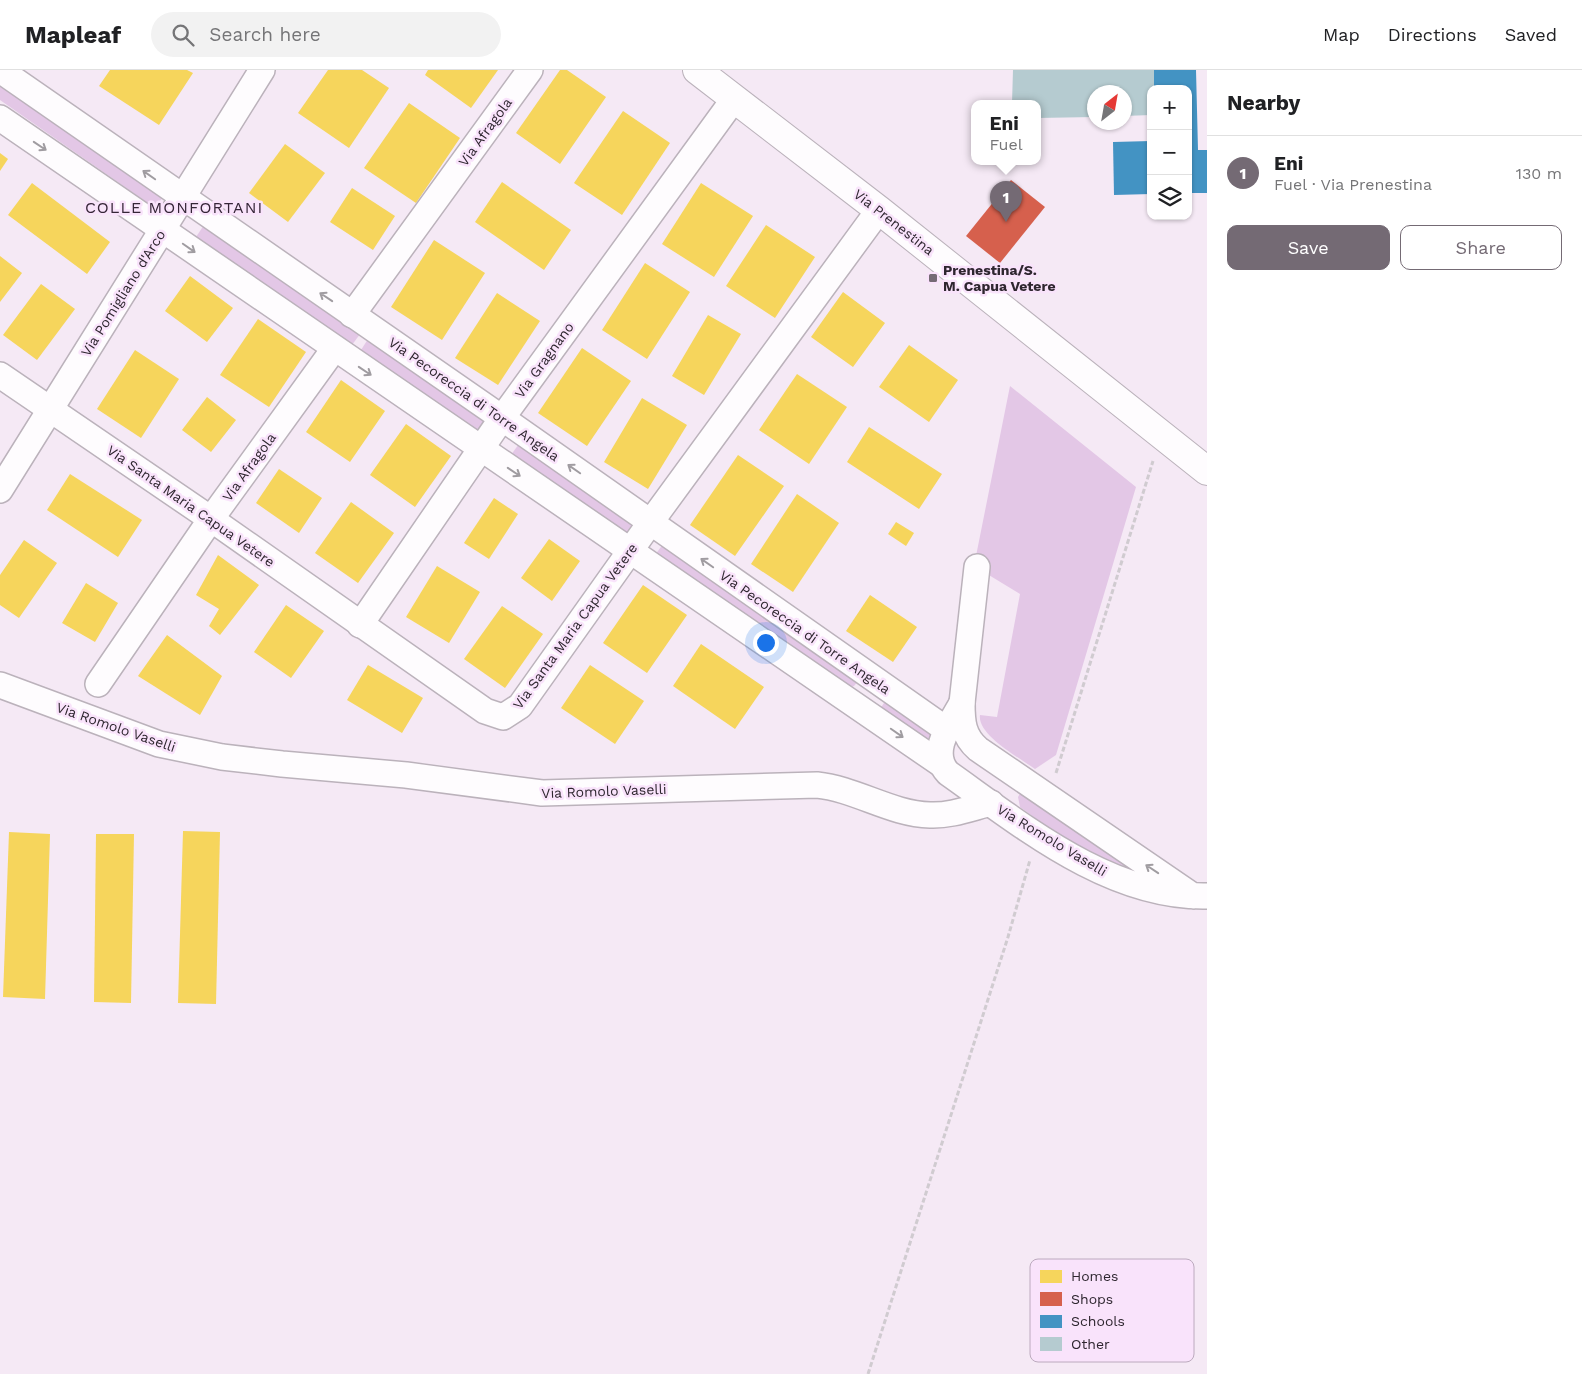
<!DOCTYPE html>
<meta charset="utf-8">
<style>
:root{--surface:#fff;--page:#f2f2f2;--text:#202124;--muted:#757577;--line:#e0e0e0;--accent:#746a74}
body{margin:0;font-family:"Work Sans",sans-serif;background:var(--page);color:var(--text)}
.controls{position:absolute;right:15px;top:15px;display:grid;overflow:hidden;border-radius:10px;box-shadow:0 1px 4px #0004}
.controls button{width:45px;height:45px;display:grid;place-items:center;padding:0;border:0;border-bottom:1px solid var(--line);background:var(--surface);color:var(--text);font:25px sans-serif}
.compass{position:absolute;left:1087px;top:15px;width:45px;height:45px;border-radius:50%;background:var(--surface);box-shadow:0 1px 4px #0004;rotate:31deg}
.you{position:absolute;left:765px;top:572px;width:18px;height:18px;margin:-12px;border:4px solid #fff;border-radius:50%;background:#1a73e8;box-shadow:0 0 0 8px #1a73e833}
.badge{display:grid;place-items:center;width:32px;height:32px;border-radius:50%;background:var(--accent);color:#fff;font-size:16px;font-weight:700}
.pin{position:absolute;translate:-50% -41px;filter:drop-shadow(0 1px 2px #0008)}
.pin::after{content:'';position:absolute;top:26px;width:18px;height:15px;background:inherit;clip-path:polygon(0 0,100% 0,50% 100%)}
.popup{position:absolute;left:971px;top:30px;width:70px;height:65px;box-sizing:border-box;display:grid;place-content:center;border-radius:10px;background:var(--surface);filter:drop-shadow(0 1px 4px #0005);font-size:16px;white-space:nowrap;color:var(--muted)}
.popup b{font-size:19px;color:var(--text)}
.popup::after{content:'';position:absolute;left:50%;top:100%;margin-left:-10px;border:10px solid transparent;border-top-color:var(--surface)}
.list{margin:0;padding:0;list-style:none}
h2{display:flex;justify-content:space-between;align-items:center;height:65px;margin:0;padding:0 20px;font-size:21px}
h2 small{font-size:16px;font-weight:400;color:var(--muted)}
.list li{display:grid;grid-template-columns:32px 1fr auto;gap:15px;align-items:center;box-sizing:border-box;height:75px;padding:0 20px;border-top:1px solid var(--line)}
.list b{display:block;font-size:19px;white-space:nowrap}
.list p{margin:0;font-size:16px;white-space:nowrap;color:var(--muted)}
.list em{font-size:16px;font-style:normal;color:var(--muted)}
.actions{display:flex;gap:10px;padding:15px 20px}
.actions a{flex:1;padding:11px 0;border:1px solid var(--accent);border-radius:10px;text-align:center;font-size:18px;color:var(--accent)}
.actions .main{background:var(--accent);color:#fff}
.icon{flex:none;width:28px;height:28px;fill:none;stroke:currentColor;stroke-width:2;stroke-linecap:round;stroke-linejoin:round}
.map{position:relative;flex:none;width:1207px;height:1304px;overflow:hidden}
header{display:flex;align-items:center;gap:30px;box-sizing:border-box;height:70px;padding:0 25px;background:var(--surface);border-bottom:1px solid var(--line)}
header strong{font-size:24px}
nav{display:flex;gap:28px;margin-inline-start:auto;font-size:18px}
.search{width:350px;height:45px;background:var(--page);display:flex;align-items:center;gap:12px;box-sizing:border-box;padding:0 18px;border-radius:28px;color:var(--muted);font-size:19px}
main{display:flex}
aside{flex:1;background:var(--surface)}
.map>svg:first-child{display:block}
</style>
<header>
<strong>Mapleaf</strong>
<div class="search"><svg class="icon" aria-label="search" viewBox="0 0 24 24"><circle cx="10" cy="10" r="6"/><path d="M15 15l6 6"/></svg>Search here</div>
<nav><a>Map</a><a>Directions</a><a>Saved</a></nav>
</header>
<main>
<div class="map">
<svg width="1207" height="1304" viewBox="0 0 1207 1304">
<rect width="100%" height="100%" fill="#f5e9f5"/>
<!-- green -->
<g fill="#e3c7e6">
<polygon points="0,8 166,123 155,138 0,30"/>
<polygon points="206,152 363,260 352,275 196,167"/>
<polygon points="370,266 488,348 479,361 361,280"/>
<path d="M1010,316l126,101 -80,268 -21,14c-15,-11 -58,-34 -55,-54l17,2 23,-123 -46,-28z"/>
<polygon points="521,371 637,451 627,465 511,385"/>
<polygon points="666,470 858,611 854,616 849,618 655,485"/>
<polygon points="888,627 939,661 934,682 878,642"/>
<polygon points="1021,722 1150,809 1093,790 1020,737 1018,727"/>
</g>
<!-- homes -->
<g fill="#f6d55c">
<polygon points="110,0 187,0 193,3 159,55 99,16"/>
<polygon points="328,0 362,0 389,18 349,78 298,43"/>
<polygon points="428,0 498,0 471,38 425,5"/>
<polygon points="560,0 567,0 606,27 560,94 516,63"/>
<polygon points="409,33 460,68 416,133 364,98"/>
<polygon points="623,41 670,73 622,145 574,113"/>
<polygon points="285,74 325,103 288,152 249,123"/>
<polygon points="0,83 8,89 0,101"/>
<polygon points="502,112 571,160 544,200 475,152"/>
<polygon points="32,113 110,172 87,204 8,145"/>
<polygon points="701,113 753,146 714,207 662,174"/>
<polygon points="352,118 395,146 373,180 330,152"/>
<polygon points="766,155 815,187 775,248 726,216"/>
<polygon points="434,170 485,203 442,270 391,237"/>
<polygon points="0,186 22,203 0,232"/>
<polygon points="645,193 690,222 647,289 602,260"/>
<polygon points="190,206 233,238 207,272 165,241"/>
<polygon points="41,214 75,239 37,290 3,265"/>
<polygon points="843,222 885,253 853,297 811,267"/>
<polygon points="497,223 540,251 498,315 455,288"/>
<polygon points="708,245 741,264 704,325 672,306"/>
<polygon points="258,249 306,282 269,337 220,305"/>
<polygon points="909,275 958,310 929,352 879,317"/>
<polygon points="582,278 631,311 587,376 538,343"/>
<polygon points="135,280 179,309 141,368 97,339"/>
<polygon points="797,304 847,337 809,394 759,360"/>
<polygon points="341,310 385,341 350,392 306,362"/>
<polygon points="207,327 236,350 211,382 182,360"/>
<polygon points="642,328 687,355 648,419 604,392"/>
<polygon points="406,354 451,386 415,437 370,405"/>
<polygon points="869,357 942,404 919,439 847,392"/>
<polygon points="738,385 784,416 735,486 690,455"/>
<polygon points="279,399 322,428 299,463 256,433"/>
<polygon points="70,404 142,450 118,487 47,440"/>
<polygon points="797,424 839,453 793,522 751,494"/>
<polygon points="494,428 518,444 489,489 464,473"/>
<polygon points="351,432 394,463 358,513 315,483"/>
<polygon points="896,452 914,463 906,476 888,464"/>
<polygon points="549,469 580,491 552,531 521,508"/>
<polygon points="24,470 57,493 19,548 0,535 0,505"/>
<polygon points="218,485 259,515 220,565 209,556 219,539 196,525"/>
<polygon points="437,496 480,522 449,573 406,547"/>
<polygon points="86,513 118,533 95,572 62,553"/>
<polygon points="643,515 687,545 647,603 603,573"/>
<polygon points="870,525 917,557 893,592 846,561"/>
<polygon points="286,535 324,561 291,608 254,582"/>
<polygon points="502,536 543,564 505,618 464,589"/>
<polygon points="167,565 222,606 200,645 138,606"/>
<polygon points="701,574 764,617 735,659 673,616"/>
<polygon points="368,595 423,628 402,663 347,630"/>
<polygon points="590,595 644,631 615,674 561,638"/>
<polygon points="183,761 220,762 216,934 178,933"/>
<polygon points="9,762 50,764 45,929 3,927"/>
<polygon points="96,764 134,764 131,933 94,932"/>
</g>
<!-- shops -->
<polygon fill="#d6604d" points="1011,110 1045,137 1000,193 966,166"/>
<!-- schools -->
<g fill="#4393c3">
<polygon points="1154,0 1196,0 1198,80 1207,80 1207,123 1188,123 1188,19 1154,19"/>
<polygon points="1151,71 1151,124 1114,125 1113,72"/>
</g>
<!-- building -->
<polygon fill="#b5cbd0" points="1013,0 1154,0 1154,19 1151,19 1151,45 1124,46 1124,22 1094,22 1094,47 1037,48 1037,33 1012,33"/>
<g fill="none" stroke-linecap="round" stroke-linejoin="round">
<defs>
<g id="minor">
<polyline points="0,0 502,348 947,660"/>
<polyline points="0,48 941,694"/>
<polyline points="352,245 530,0"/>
<polyline points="0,305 211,449 485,641 503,647 520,636 650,453 879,140"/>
<polyline points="0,420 262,0"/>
<polyline points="360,555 502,348 734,29"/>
<polyline points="98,614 211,449 334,279"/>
<path d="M0,615l159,59 63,13 60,7 124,11 136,18 275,-8c39,4 74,29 113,30 20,1 41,-7 61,-12"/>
<polyline points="962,633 977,497"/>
<path d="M1193,826l-215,-147c-15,-13 -16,-27 -16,-46 -11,20 -34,49 -14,70 75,53 162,125 259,123"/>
</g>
<polyline id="secondary" points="697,0 879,140 1207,401"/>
</defs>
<!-- minor casing -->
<use href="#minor" stroke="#bbb2bb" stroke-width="28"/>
<!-- secondary casing -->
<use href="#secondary" stroke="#bbb2bb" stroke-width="30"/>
<!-- path -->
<g stroke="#d0cbd0" stroke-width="3" stroke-dasharray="5 2.5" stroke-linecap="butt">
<polyline points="1056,703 1153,391"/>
<polyline points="868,1304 1008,867 1030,790"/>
</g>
<!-- minor -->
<use href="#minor" stroke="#fefcfe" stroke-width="25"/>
<!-- secondary -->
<use href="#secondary" stroke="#fefcfe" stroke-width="28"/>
</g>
<!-- one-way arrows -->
<defs><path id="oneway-shaft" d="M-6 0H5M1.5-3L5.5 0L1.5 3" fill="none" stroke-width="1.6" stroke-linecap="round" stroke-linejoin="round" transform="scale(1.25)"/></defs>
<g stroke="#a09ca1">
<use href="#oneway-shaft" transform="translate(40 76) rotate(34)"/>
<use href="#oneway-shaft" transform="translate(149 105) rotate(-145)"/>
<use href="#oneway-shaft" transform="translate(189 178) rotate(35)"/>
<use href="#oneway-shaft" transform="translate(326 227) rotate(-146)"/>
<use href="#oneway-shaft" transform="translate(365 301) rotate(34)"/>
<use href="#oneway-shaft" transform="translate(574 399) rotate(-145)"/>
<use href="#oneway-shaft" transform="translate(514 402) rotate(34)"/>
<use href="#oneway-shaft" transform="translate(707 493) rotate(-145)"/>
<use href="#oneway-shaft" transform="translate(897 663) rotate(35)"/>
<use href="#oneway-shaft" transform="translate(1152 799) rotate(-146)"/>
</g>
<!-- markers -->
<rect fill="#746a74" stroke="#f9e3fb" stroke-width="2" x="928" y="203" width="10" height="10" rx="2.5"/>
<g text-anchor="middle" stroke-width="5" stroke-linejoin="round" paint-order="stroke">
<!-- street labels -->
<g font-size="14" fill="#2e262f" stroke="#f9e3fb">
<text transform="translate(485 62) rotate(-54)" y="5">Via Afragola</text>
<text transform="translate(894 152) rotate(38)" y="5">Via Prenestina</text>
<text transform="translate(123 223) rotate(-58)" y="5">Via Pomigliano d'Arco</text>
<text transform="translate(544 290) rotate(-54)" y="5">Via Gragnano</text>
<text transform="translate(474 329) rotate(35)" y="5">Via Pecoreccia di Torre Angela</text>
<text transform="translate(249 397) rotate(-54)" y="5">Via Afragola</text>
<text transform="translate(191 436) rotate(35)" y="5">Via Santa Maria Capua Vetere</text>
<text transform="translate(575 556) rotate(-54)" y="5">Via Santa Maria Capua Vetere</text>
<text transform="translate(805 562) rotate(35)" y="5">Via Pecoreccia di Torre Angela</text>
<text transform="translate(116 657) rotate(19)" y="5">Via Romolo Vaselli</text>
<text transform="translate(604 721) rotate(-2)" y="5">Via Romolo Vaselli</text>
<text transform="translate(1052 770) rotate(31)" y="5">Via Romolo Vaselli</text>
</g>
<!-- poi labels -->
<g font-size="14" font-weight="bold" fill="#2e262f" stroke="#f9e3fb" text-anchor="start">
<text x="943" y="205">Prenestina/S.<tspan x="943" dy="16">M. Capua Vetere</tspan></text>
</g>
<!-- quarter labels -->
<g font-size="16" letter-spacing="1" fill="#352537" stroke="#f9e3fb">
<text x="174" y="143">COLLE MONFORTANI</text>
</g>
</g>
<!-- legend -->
<rect x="1030" y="1189" width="164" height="103" rx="8" fill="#f9e3fb" stroke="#bcaabe" stroke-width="1"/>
<rect x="1040" y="1200" width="22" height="13" fill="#f6d55c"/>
<rect x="1040" y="1222" width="22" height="14" fill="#d6604d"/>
<rect x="1040" y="1245" width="22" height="13" fill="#4393c3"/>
<rect x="1040" y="1267" width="22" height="14" fill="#b5cbd0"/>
<g font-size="14" fill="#2e262f">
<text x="1071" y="1211">Homes</text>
<text x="1071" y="1234">Shops</text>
<text x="1071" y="1256">Schools</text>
<text x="1071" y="1279">Other</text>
</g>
</svg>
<div class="controls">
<button>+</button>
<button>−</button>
<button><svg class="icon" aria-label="layers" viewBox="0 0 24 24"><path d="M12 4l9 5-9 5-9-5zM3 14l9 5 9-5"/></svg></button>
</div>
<svg class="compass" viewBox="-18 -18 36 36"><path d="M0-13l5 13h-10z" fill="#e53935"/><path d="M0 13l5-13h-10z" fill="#757577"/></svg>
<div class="you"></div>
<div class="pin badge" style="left:1006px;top:152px">1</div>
<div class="popup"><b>Eni</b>Fuel</div>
</div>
<aside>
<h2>Nearby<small></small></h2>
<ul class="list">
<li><span class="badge">1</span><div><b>Eni</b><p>Fuel · Via Prenestina</p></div><em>130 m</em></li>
</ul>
<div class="actions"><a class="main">Save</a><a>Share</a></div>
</aside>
</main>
